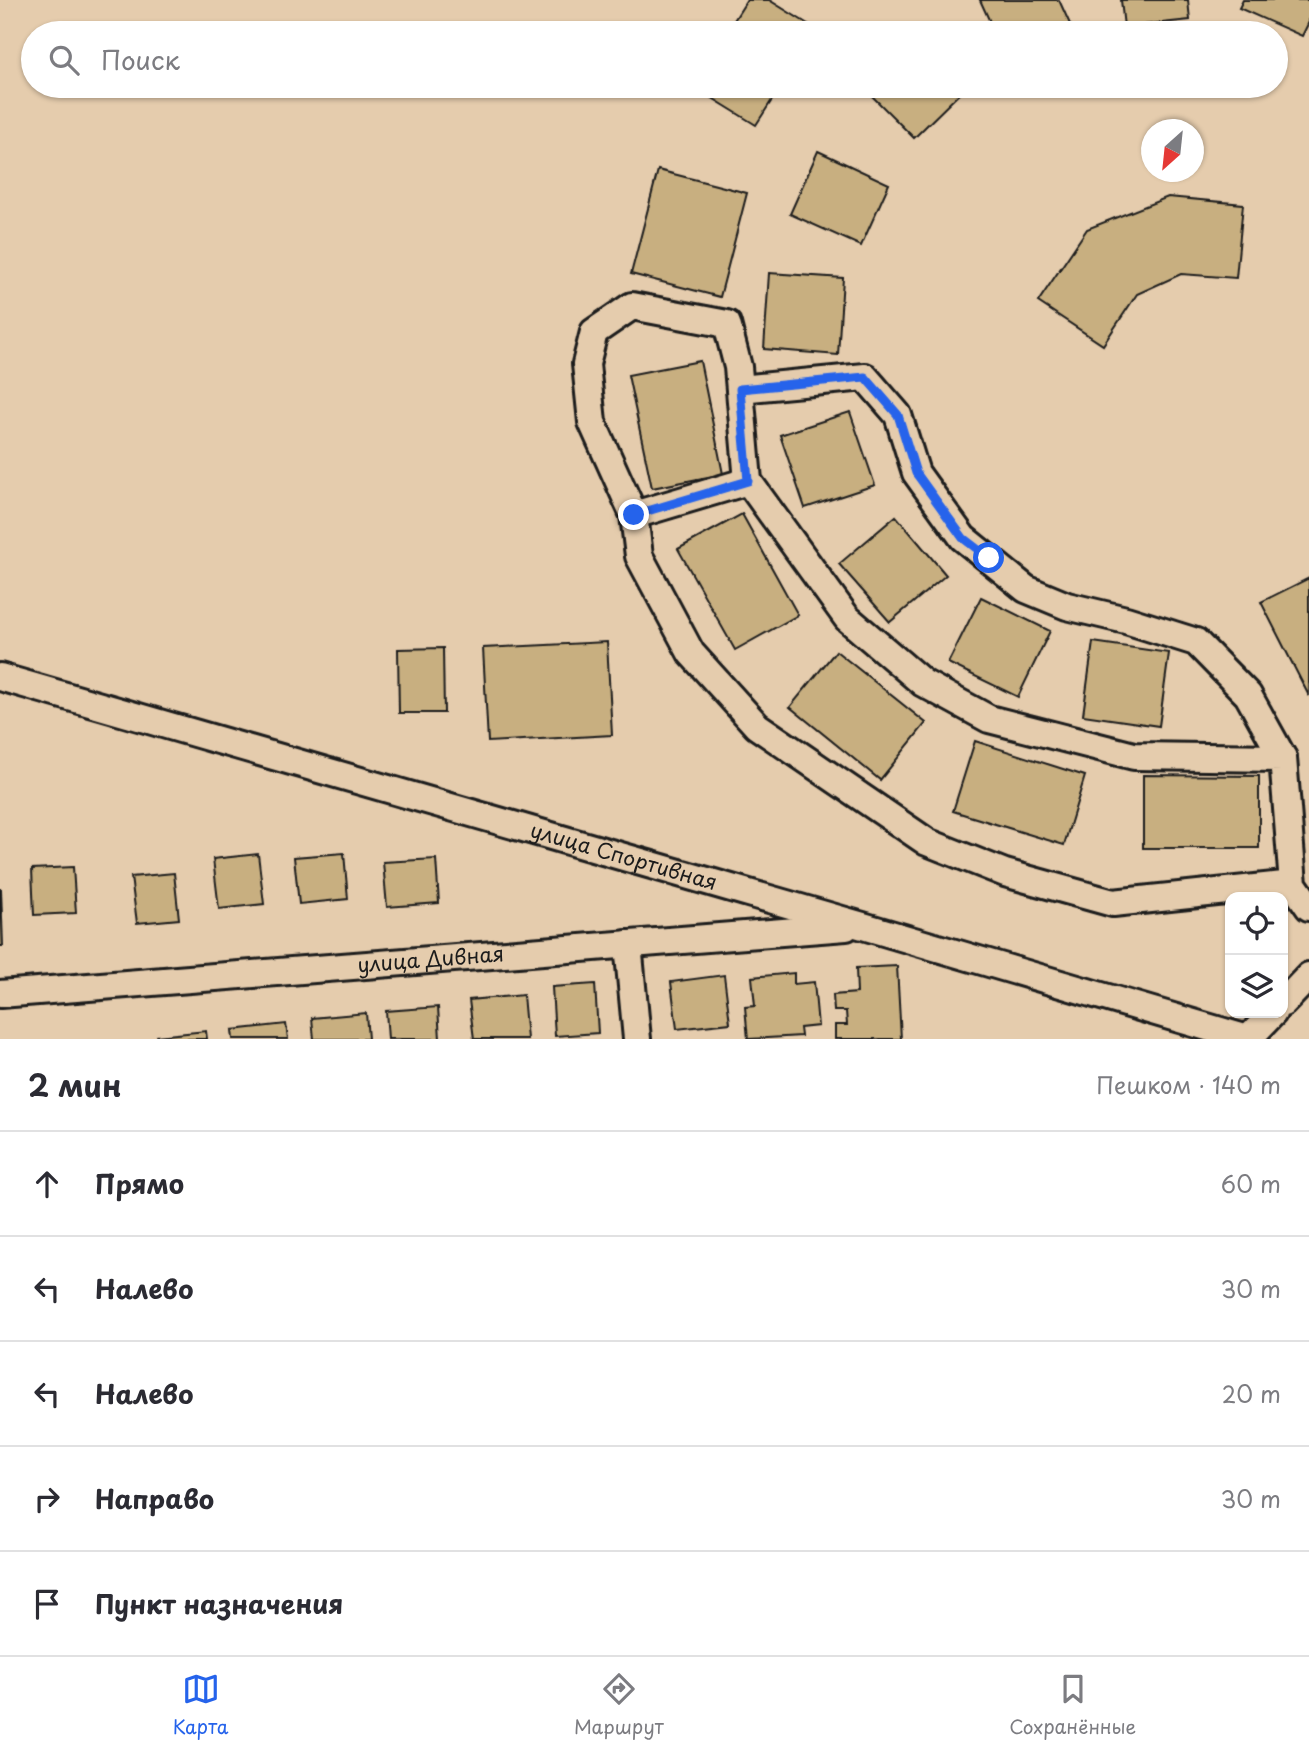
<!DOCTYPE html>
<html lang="ru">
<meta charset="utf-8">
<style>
:root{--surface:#fff;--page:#f7f7f7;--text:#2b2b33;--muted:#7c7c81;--line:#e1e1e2;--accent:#2563eb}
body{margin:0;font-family:"Playpen Sans",sans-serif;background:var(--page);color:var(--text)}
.controls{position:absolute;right:21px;bottom:21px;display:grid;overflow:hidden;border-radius:14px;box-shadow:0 2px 5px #0004}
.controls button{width:63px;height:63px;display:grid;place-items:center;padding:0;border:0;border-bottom:2px solid var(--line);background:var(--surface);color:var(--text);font:35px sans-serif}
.compass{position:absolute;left:1141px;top:119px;width:63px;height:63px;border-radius:50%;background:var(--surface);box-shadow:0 2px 5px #0004;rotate:207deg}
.stop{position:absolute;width:21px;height:21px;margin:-16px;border:5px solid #2563eb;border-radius:50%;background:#fff}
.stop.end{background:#2563eb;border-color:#fff;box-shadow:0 2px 7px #0008}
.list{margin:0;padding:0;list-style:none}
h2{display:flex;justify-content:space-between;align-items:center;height:91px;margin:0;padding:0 28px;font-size:30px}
h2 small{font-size:23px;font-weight:400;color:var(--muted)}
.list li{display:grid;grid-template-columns:46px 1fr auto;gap:21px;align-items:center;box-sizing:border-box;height:105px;padding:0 28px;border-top:2px solid var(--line)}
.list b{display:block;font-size:26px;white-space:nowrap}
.list em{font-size:23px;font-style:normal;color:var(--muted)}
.icon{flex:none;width:38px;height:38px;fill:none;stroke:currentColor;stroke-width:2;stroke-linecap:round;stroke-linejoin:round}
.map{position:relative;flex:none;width:1309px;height:1039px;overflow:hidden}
.search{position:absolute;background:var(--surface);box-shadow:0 2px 5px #0004;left:21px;right:21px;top:21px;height:77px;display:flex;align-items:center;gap:18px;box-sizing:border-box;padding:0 24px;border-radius:38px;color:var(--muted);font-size:26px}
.sheet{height:616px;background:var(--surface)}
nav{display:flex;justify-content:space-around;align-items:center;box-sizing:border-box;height:98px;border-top:2px solid var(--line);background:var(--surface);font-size:19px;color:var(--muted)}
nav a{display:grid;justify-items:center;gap:4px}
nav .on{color:var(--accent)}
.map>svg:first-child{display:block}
</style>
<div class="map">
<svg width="1309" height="1039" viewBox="0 0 1309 1039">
<rect width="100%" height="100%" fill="#e5ccad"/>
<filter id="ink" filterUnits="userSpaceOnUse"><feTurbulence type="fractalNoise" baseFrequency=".0143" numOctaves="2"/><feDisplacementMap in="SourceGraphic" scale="14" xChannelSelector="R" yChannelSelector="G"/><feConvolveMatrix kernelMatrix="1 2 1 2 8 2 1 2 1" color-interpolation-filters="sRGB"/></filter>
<g filter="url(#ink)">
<!-- building -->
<g fill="#c8af80" stroke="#1c1c1c" stroke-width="2">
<polygon points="747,0 769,0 816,29 814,33 726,33"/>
<polygon points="980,0 1059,0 1074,33 995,33"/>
<polygon points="1121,0 1188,0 1190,20 1124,27"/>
<polygon points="1243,0 1309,0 1309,22 1302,36 1239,8"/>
<polygon points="693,86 781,86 756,125"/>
<polygon points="862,86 965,86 966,87 914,138"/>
<polygon points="818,151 889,184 861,246 790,214"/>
<polygon points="658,170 747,193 720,297 631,274"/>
<polygon points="1168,197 1243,204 1236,278 1181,274 1137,294 1103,345 1038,302 1087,229"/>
<polygon points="769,273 843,278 838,355 764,349"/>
<polygon points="700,361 723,474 652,488 628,375"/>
<polygon points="850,412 875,485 805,508 780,435"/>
<polygon points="742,514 798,615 735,650 678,549"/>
<polygon points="896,516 946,575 890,622 839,564"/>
<polygon points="1309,578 1309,696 1261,602"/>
<polygon points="981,597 1050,631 1018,697 948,663"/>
<polygon points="607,642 612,735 488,742 483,648"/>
<polygon points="1093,642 1169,653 1159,726 1083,715"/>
<polygon points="443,648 444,713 399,713 398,649"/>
<polygon points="836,651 926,723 880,780 790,707"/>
<polygon points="975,741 1085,776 1064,845 953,811"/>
<polygon points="1143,775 1259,776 1259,848 1143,848"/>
<polygon points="344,853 348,899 299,904 294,857"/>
<polygon points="258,854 264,904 219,909 213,859"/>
<polygon points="436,859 439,903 387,907 383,862"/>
<polygon points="73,867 76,913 34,915 32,869"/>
<polygon points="174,873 179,919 137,923 131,877"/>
<polygon points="0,889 1,889 3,946 0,946"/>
<polygon points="897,966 901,1039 835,1039 835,1025 847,1025 846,1011 834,1011 833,995 857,993 856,968"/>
<polygon points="794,973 794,984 814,982 818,1026 800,1028 801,1036 748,1039 745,1007 755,1006 752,977"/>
<polygon points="724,975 730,1023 677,1029 671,982"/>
<polygon points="595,984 598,1033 555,1036 552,987"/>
<polygon points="523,995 527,1039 474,1039 469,1000"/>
<polygon points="438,1007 440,1039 388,1039 386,1011"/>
<polygon points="366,1013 368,1039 314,1039 312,1018"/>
<polygon points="286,1024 288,1039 233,1039 232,1030"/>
<polygon points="206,1031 207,1039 157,1039 157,1036"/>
</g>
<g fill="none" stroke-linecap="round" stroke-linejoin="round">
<defs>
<g id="minor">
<polyline points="740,389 865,377 898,415 916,473 963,538 1026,589 1067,606 1126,620 1196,642 1248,695 1283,758"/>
<polyline points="634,515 748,481"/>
<path id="s1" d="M0,677l863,249 385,113"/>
<polyline points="1293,884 1113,903 1005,873 927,842 757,726 691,653 639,556 634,515 592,422 586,364 594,332 632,306 727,324 738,367 748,481 847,618 923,683 989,719 1134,756 1283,758 1293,884 1309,907"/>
<polyline points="628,944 637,1039"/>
<path id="s2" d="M0,994l846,-67"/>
<polyline points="1283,1003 1309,976"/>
<polyline points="1248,1039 1273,1013"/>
</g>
</defs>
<!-- minor casing -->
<use href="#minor" stroke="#1c1c1c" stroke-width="32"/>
<!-- minor -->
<use href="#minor" stroke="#e5ccad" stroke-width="26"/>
</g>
</g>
<g fill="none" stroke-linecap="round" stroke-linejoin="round" filter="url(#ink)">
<!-- route -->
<polyline stroke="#2563eb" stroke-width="9" points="634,515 748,481 740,389 865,377 898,415 916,473 919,477 963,538 989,558"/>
</g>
<g text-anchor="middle" stroke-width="7" stroke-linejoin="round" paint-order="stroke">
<!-- street labels -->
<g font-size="21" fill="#1c1c1c" stroke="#e5ccad">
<text dy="7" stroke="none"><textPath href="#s1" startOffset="649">улица Спортивная</textPath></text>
<text dy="7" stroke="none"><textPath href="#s2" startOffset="432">улица Дивная</textPath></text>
</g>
</g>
</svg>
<div class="controls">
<button><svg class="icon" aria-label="locate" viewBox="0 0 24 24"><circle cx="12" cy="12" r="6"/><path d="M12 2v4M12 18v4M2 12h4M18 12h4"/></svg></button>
<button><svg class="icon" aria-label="layers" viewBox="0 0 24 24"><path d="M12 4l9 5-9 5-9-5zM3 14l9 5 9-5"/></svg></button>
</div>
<svg class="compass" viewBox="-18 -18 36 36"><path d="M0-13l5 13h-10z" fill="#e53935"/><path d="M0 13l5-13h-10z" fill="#7c7c81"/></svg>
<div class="stop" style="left:989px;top:558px"></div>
<div class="stop end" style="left:634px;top:515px"></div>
<div class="search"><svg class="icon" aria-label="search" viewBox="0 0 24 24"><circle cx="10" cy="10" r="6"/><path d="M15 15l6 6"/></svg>Поиск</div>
</div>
<section class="sheet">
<h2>2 мин<small>Пешком · 140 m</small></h2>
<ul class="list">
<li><svg class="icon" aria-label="ahead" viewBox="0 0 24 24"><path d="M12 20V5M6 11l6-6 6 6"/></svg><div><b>Прямо</b></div><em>60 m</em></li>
<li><svg class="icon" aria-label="left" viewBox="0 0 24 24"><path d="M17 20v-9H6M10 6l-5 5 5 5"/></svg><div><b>Налево</b></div><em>30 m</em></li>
<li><svg class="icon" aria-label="left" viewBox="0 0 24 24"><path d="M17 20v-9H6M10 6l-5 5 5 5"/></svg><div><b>Налево</b></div><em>20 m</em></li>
<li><svg class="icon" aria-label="right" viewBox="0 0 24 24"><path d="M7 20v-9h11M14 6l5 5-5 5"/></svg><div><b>Направо</b></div><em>30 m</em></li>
<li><svg class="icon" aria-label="arrive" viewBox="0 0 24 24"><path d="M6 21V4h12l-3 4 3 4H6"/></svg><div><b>Пункт назначения</b></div></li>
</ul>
</section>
<nav>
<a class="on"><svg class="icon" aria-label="map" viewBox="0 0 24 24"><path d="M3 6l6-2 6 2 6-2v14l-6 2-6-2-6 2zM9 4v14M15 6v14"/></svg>Карта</a>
<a><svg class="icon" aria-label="directions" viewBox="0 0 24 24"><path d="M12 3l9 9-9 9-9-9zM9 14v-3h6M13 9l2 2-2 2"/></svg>Маршрут</a>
<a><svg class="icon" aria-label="saved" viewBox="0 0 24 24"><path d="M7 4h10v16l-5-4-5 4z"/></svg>Сохранённые</a>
</nav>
